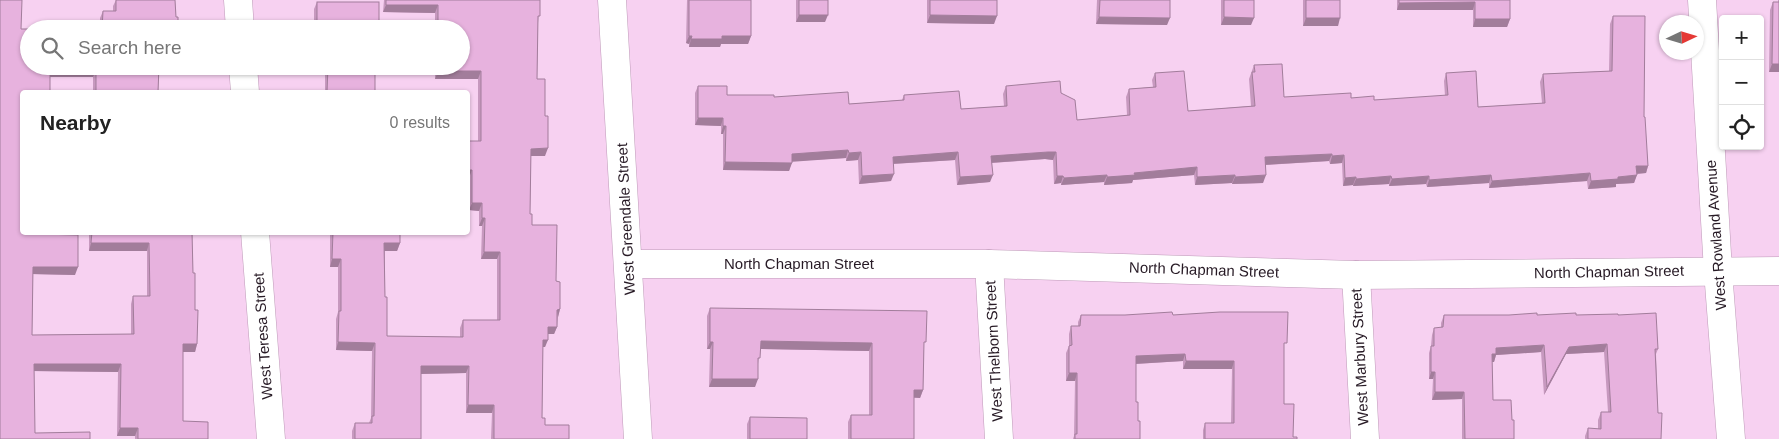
<!DOCTYPE html>
<meta charset="utf-8">
<style>
:root{--surface:#fff;--page:#f6f6f6;--text:#222;--muted:#767676;--line:#e0e0e0}
body{margin:0;font-family:Helvetica,sans-serif;background:var(--page);color:var(--text)}
.controls{position:absolute;right:15px;top:15px;display:grid;overflow:hidden;border-radius:5px;box-shadow:0 1px 4px #0004}
.controls button{width:45px;height:45px;display:grid;place-items:center;padding:0;border:0;border-bottom:1px solid var(--line);background:var(--surface);color:var(--text);font:25px sans-serif}
.compass{position:absolute;left:1659px;top:15px;width:45px;height:45px;border-radius:50%;background:var(--surface);box-shadow:0 1px 4px #0004;rotate:86deg}
.list{margin:0;padding:0;list-style:none}
h2{display:flex;justify-content:space-between;align-items:center;height:65px;margin:0;padding:0 20px;font-size:21px}
h2 small{font-size:16px;font-weight:400;color:var(--muted)}
.icon{flex:none;width:28px;height:28px;fill:none;stroke:currentColor;stroke-width:2;stroke-linecap:round;stroke-linejoin:round}
.map{position:relative;flex:none;width:1779px;height:439px;overflow:hidden}
.search{position:absolute;background:var(--surface);box-shadow:0 1px 4px #0004;left:20px;top:20px;width:450px;height:55px;display:flex;align-items:center;gap:12px;box-sizing:border-box;padding:0 18px;border-radius:28px;color:var(--muted);font-size:19px}
.panel{position:absolute;background:var(--surface);box-shadow:0 1px 4px #0004;left:20px;top:90px;width:450px;height:145px;border-radius:5px}
.map>svg:first-child{display:block}
</style>
<div class="map">
<svg width="1779" height="439" viewBox="0 0 1779 439">
<rect width="100%" height="100%" fill="#f7d1f1"/>
<g fill="none" stroke-linecap="round" stroke-linejoin="round">
<defs>
<g id="minor">
<polyline points="238,0 240,29"/>
<polyline points="612,0 638,439"/>
<polyline points="243,66 245,92"/>
<polyline points="255,232 271,439"/>
<polyline points="629,264 989,264 1356,275 1779,271"/>
<polyline points="989,264 999,439"/>
<polyline points="1356,275 1365,439"/>
</g>
<polyline id="tertiary" points="1702,0 1718,271 1731,439"/>
</defs>
<!-- minor casing -->
<use href="#minor" stroke="#be9ab8" stroke-width="29"/>
<!-- tertiary casing -->
<use href="#tertiary" stroke="#be9ab8" stroke-width="29"/>
<!-- minor -->
<use href="#minor" stroke="#fff" stroke-width="28"/>
<!-- tertiary -->
<use href="#tertiary" stroke="#fff" stroke-width="28"/>
</g>
<!-- wall -->
<g fill="#c799bf">
<polygon points="116,0 175,0 176,17 178,29 100,29 100,18 103,11 113,11 113,6"/>
<polygon points="384,0 540,0 538,23 537,79 545,156 531,156 530,214 532,225 556,281 560,309 558,317 557,327 554,334 548,334 545,347 543,347 542,418 545,425 569,439 491,439 492,413 466,413 466,373 421,374 421,439 352,439 352,431 355,423 369,423 371,418 372,351 336,350 336,319 338,312 338,267 330,267 330,232 402,232 401,235 400,235 400,243 397,251 385,251 385,297 387,336 460,337 460,328 463,320 497,320 497,259 481,259 482,226 479,226 479,211 469,210 469,178 468,178 468,141 478,141 478,79 435,79 435,66 461,66 461,29 435,29 435,13 383,12"/>
<polygon points="687,0 751,0 751,36 748,44 721,44 720,47 689,47 689,44 686,43"/>
<polygon points="796,0 828,0 825,22 796,22"/>
<polygon points="927,0 997,0 994,24 927,23"/>
<polygon points="1097,0 1170,0 1167,25 1096,24"/>
<polygon points="1221,0 1254,0 1251,25 1221,25"/>
<polygon points="1303,0 1340,0 1338,26 1303,26"/>
<polygon points="1397,0 1510,0 1510,19 1507,27 1473,27 1473,10 1397,10"/>
<polygon points="1778,0 1779,0 1779,72 1769,72 1770,10 1773,2 1778,2"/>
<polygon points="317,2 379,29 314,29 314,9"/>
<polygon points="1613,16 1644,117 1648,166 1646,173 1637,174 1634,183 1616,184 1616,187 1588,189 1587,181 1489,188 1489,183 1427,187 1426,184 1389,186 1389,184 1353,186 1353,185 1343,186 1342,163 1330,164 1329,161 1265,165 1263,183 1232,184 1232,183 1195,185 1194,175 1133,180 1132,183 1104,185 1104,182 1061,185 1061,183 1054,184 1053,160 1045,159 992,163 990,182 957,185 955,160 893,164 891,181 859,184 858,160 846,161 846,158 792,161 789,171 723,170 723,134 721,134 721,126 695,125 695,93 698,86 727,95 774,97 849,104 902,100 904,95 961,109 1004,106 1003,94 1006,86 1061,93 1077,120 1127,115 1126,97 1129,89 1153,87 1152,80 1155,73 1188,111 1251,106 1249,79 1254,65 1284,97 1351,98 1374,100 1445,96 1444,81 1446,73 1478,107 1542,103 1540,82 1543,74 1609,71 1610,24"/>
<polygon points="21,29 29,66 159,66 158,92 93,92 93,77 50,77 22,92 39,234 75,275 33,274 32,335 131,334 131,304 133,296 147,296 147,251 89,251 89,232 192,232 193,273 197,344 195,352 183,352 183,421 208,439 135,439 135,436 117,436 118,372 34,371 0,439"/>
<polygon points="317,66 377,66 377,68 375,68 375,92 325,92 325,68 317,68"/>
<polygon points="710,308 924,350 923,390 920,398 914,398 914,439 848,439 848,422 851,415 869,415 869,351 760,349 755,387 709,387 710,349 707,349 707,316"/>
<polygon points="1081,315 1173,315 1284,351 1284,404 1293,437 1297,439 1203,439 1203,430 1205,423 1231,423 1232,369 1183,369 1183,361 1136,364 1136,402 1140,439 1073,439 1074,436 1075,381 1066,381 1066,353 1069,346 1069,334 1071,326 1078,326 1078,322"/>
<polygon points="1444,315 1618,315 1658,349 1656,354 1658,413 1661,439 1585,439 1585,436 1588,428 1598,429 1598,420 1601,412 1608,412 1604,352 1566,354 1544,395 1541,352 1496,355 1494,362 1492,362 1493,400 1512,420 1514,439 1462,439 1462,399 1432,400 1433,379 1429,379 1429,353 1431,346 1432,335 1434,328 1441,328 1441,323"/>
<polygon points="750,417 807,439 747,439 747,424"/>
</g>
<!-- shaded-wall -->
<g fill="#a27d9b">
<polygon points="1475,2 1473,10 1397,10 1399,3"/>
<polygon points="386,5 438,5 435,13 383,12"/>
<polygon points="799,15 828,15 825,22 796,22"/>
<polygon points="930,15 997,16 994,24 927,23"/>
<polygon points="1099,17 1170,18 1167,25 1096,24"/>
<polygon points="1224,17 1254,18 1251,25 1221,25"/>
<polygon points="1306,18 1340,18 1338,26 1303,26"/>
<polygon points="1475,19 1510,19 1507,27 1473,27"/>
<polygon points="689,36 692,36 689,44 686,43"/>
<polygon points="722,36 751,36 748,44 721,44 720,47 689,47 691,39"/>
<polygon points="1772,64 1779,64 1779,72 1769,72"/>
<polygon points="318,66 326,66 325,68 317,68"/>
<polygon points="50,70 96,70 93,77 47,77"/>
<polygon points="438,71 481,71 478,79 435,79"/>
<polygon points="698,118 723,118 721,126 695,125"/>
<polygon points="723,126 726,126 723,134 721,134"/>
<polygon points="548,148 545,156 528,156 531,149"/>
<polygon points="848,150 846,158 789,162 792,154"/>
<polygon points="861,152 858,160 846,161 849,153"/>
<polygon points="958,152 955,160 890,164 893,157"/>
<polygon points="1048,152 1056,152 1053,160 1045,159 988,163 991,156"/>
<polygon points="1332,154 1329,161 1262,165 1265,157"/>
<polygon points="1344,155 1342,163 1330,164 1332,156"/>
<polygon points="725,162 792,163 789,171 723,170"/>
<polygon points="1636,166 1648,166 1646,173 1633,174"/>
<polygon points="1197,167 1194,175 1133,180 1132,183 1104,185 1107,177 1134,173"/>
<polygon points="468,170 472,170 469,178 468,178"/>
<polygon points="1590,173 1587,181 1489,188 1492,181"/>
<polygon points="894,174 891,181 859,184 862,176"/>
<polygon points="993,175 990,182 957,185 960,177"/>
<polygon points="1107,175 1104,182 1061,185 1064,178"/>
<polygon points="1235,175 1232,183 1195,185 1197,177"/>
<polygon points="1266,175 1263,183 1232,184 1235,177"/>
<polygon points="1491,175 1489,183 1427,187 1429,180"/>
<polygon points="1637,175 1634,183 1616,184 1616,187 1588,189 1591,181 1618,177"/>
<polygon points="1057,176 1063,176 1061,183 1054,184"/>
<polygon points="1391,176 1389,184 1353,186 1356,179"/>
<polygon points="1429,176 1426,184 1389,186 1392,179"/>
<polygon points="1356,177 1353,185 1343,186 1345,178"/>
<polygon points="472,203 482,203 479,211 469,210"/>
<polygon points="482,218 485,218 482,226 479,226"/>
<polygon points="91,243 149,243 147,251 89,251"/>
<polygon points="384,243 400,243 397,251 382,251"/>
<polygon points="484,252 500,252 497,259 481,259"/>
<polygon points="332,259 341,259 338,267 330,267"/>
<polygon points="33,267 78,267 75,275 31,274"/>
<polygon points="560,309 558,317 557,310"/>
<polygon points="548,327 557,327 554,334 545,334"/>
<polygon points="543,340 548,340 545,347 541,347"/>
<polygon points="761,341 872,343 869,351 758,349"/>
<polygon points="338,342 375,343 372,351 336,350"/>
<polygon points="710,342 713,342 710,349 707,349"/>
<polygon points="183,344 197,344 195,352 180,352"/>
<polygon points="1607,344 1604,352 1566,354 1544,395 1547,387 1569,347"/>
<polygon points="1544,345 1541,352 1496,355 1494,362 1489,362 1492,354 1496,348"/>
<polygon points="1185,354 1183,361 1133,364 1136,356"/>
<polygon points="1186,361 1234,361 1232,369 1183,369"/>
<polygon points="34,364 121,364 118,372 31,371"/>
<polygon points="421,366 469,366 466,373 418,374"/>
<polygon points="1431,372 1435,372 1433,379 1429,379"/>
<polygon points="1069,373 1077,373 1075,381 1066,381"/>
<polygon points="712,379 758,379 755,387 709,387"/>
<polygon points="914,390 923,390 920,398 911,397"/>
<polygon points="1435,392 1464,392 1462,399 1432,400"/>
<polygon points="468,405 494,405 492,413 466,413"/>
<polygon points="120,428 138,428 135,436 117,436"/>
</g>
<!-- building -->
<g fill="#e7b2de" stroke="#a27d9b">
<polygon points="0,0 22,0 21,29 29,29 29,66 159,66 158,92 96,92 96,70 50,70 50,92 22,92 22,232 39,232 39,234 78,235 78,267 33,267 32,335 134,334 133,296 150,296 149,243 91,243 92,232 192,232 193,273 195,273 195,310 198,310 197,344 183,344 183,421 208,422 208,439 138,439 138,428 120,428 121,364 34,364 35,433 90,432 90,439 0,439"/>
<polygon points="116,0 175,0 176,17 178,17 178,29 102,29 103,11 116,11"/>
<polygon points="386,0 540,0 540,16 538,16 537,79 545,79 545,116 548,116 548,148 531,149 530,214 532,214 532,225 557,225 556,281 560,282 560,309 557,310 557,327 548,327 548,340 543,340 542,418 545,418 545,425 569,425 569,439 494,439 494,405 468,405 469,366 421,366 421,439 355,439 355,423 372,423 372,416 374,416 375,343 338,342 339,311 341,311 341,259 332,259 333,232 400,232 400,243 384,243 385,297 387,297 387,336 463,337 463,320 500,320 500,252 484,252 485,218 482,218 482,203 472,203 472,170 468,170 468,141 481,141 481,71 438,71 438,66 461,66 461,29 438,29 438,5 386,5"/>
<polygon points="689,0 751,0 751,36 722,36 722,39 691,39 692,36 689,36"/>
<rect x="799" y="0" width="29" height="15"/>
<polygon points="930,0 997,0 997,16 930,15"/>
<polygon points="1100,0 1170,0 1170,18 1099,17"/>
<polygon points="1224,0 1254,0 1254,18 1224,17"/>
<rect x="1306" y="0" width="34" height="18"/>
<polygon points="1399,0 1510,0 1510,19 1475,19 1475,2 1399,3"/>
<rect x="317" y="2" width="62" height="27"/>
<polygon points="1773,2 1779,2 1779,64 1772,64"/>
<polygon points="1613,16 1645,16 1644,117 1645,117 1648,166 1636,166 1637,175 1618,177 1618,179 1591,181 1590,173 1492,181 1491,175 1429,180 1429,176 1392,179 1391,176 1356,179 1356,177 1345,178 1344,155 1332,156 1332,154 1265,157 1266,175 1235,177 1235,175 1197,177 1197,167 1134,173 1135,175 1107,177 1107,175 1064,178 1063,176 1057,176 1056,152 1048,152 991,156 993,175 960,177 958,152 893,157 894,174 862,176 861,152 849,153 848,150 792,154 792,163 725,162 726,126 723,126 723,118 698,118 698,86 727,86 727,95 774,95 774,97 848,92 849,104 904,100 904,95 959,91 961,109 1007,106 1006,86 1060,81 1061,93 1075,100 1077,120 1130,115 1129,89 1156,87 1155,73 1184,71 1188,111 1255,106 1252,72 1255,72 1254,65 1282,64 1284,97 1351,93 1351,98 1374,96 1374,100 1448,95 1446,73 1476,71 1478,107 1545,103 1543,74 1612,71"/>
<polygon points="328,66 375,66 375,92 327,92"/>
<polygon points="710,308 927,311 926,342 924,342 923,390 914,390 914,439 851,439 851,415 872,415 872,343 761,341 760,358 758,358 758,379 712,379 713,342 710,342"/>
<polygon points="1172,312 1173,315 1220,312 1288,312 1287,343 1284,343 1284,404 1294,404 1293,437 1297,437 1297,439 1205,439 1205,423 1234,423 1234,361 1186,361 1185,354 1136,356 1136,402 1138,402 1138,421 1140,421 1140,439 1075,439 1075,434 1077,434 1077,373 1069,373 1069,346 1072,345 1071,326 1080,326 1081,315 1125,315"/>
<polygon points="1537,313 1537,315 1576,313 1576,315 1618,314 1618,315 1656,313 1658,349 1655,349 1658,413 1662,413 1661,439 1588,439 1588,428 1601,429 1601,412 1611,412 1607,344 1569,347 1547,387 1544,345 1496,348 1496,354 1492,354 1493,400 1511,400 1512,420 1514,420 1514,439 1465,439 1464,392 1435,392 1435,372 1431,372 1431,346 1434,346 1434,328 1443,327 1444,315 1509,315"/>
<polygon points="750,417 807,418 807,439 750,439"/>
</g>
<g text-anchor="middle" stroke-width="4.5" stroke-linejoin="round" paint-order="stroke">
<!-- street labels -->
<g font-size="15" fill="#271a25" stroke="#fff">
<text transform="translate(626 219) rotate(-93)" y="5">West Greendale Street</text>
<text transform="translate(1716 235) rotate(-94)" y="5">West Rowland Avenue</text>
<text x="799" y="269">North Chapman Street</text>
<text transform="translate(1204 270) rotate(2)" y="5">North Chapman Street</text>
<text transform="translate(1609 272) rotate(-1)" y="5">North Chapman Street</text>
<text transform="translate(263 336) rotate(-94)" y="5">West Teresa Street</text>
<text transform="translate(994 351) rotate(-93)" y="5">West Thelborn Street</text>
<text transform="translate(1360 357) rotate(-93)" y="5">West Marbury Street</text>
</g>
</g>
</svg>
<div class="controls">
<button>+</button>
<button>−</button>
<button><svg class="icon" aria-label="locate" viewBox="0 0 24 24"><circle cx="12" cy="12" r="6"/><path d="M12 2v4M12 18v4M2 12h4M18 12h4"/></svg></button>
</div>
<svg class="compass" viewBox="-18 -18 36 36"><path d="M0-13l5 13h-10z" fill="#e53935"/><path d="M0 13l5-13h-10z" fill="#767676"/></svg>
<div class="search"><svg class="icon" aria-label="search" viewBox="0 0 24 24"><circle cx="10" cy="10" r="6"/><path d="M15 15l6 6"/></svg>Search here</div>
<section class="panel">
<h2>Nearby<small>0 results</small></h2>
<ul class="list">
</ul>
</section>
</div>
